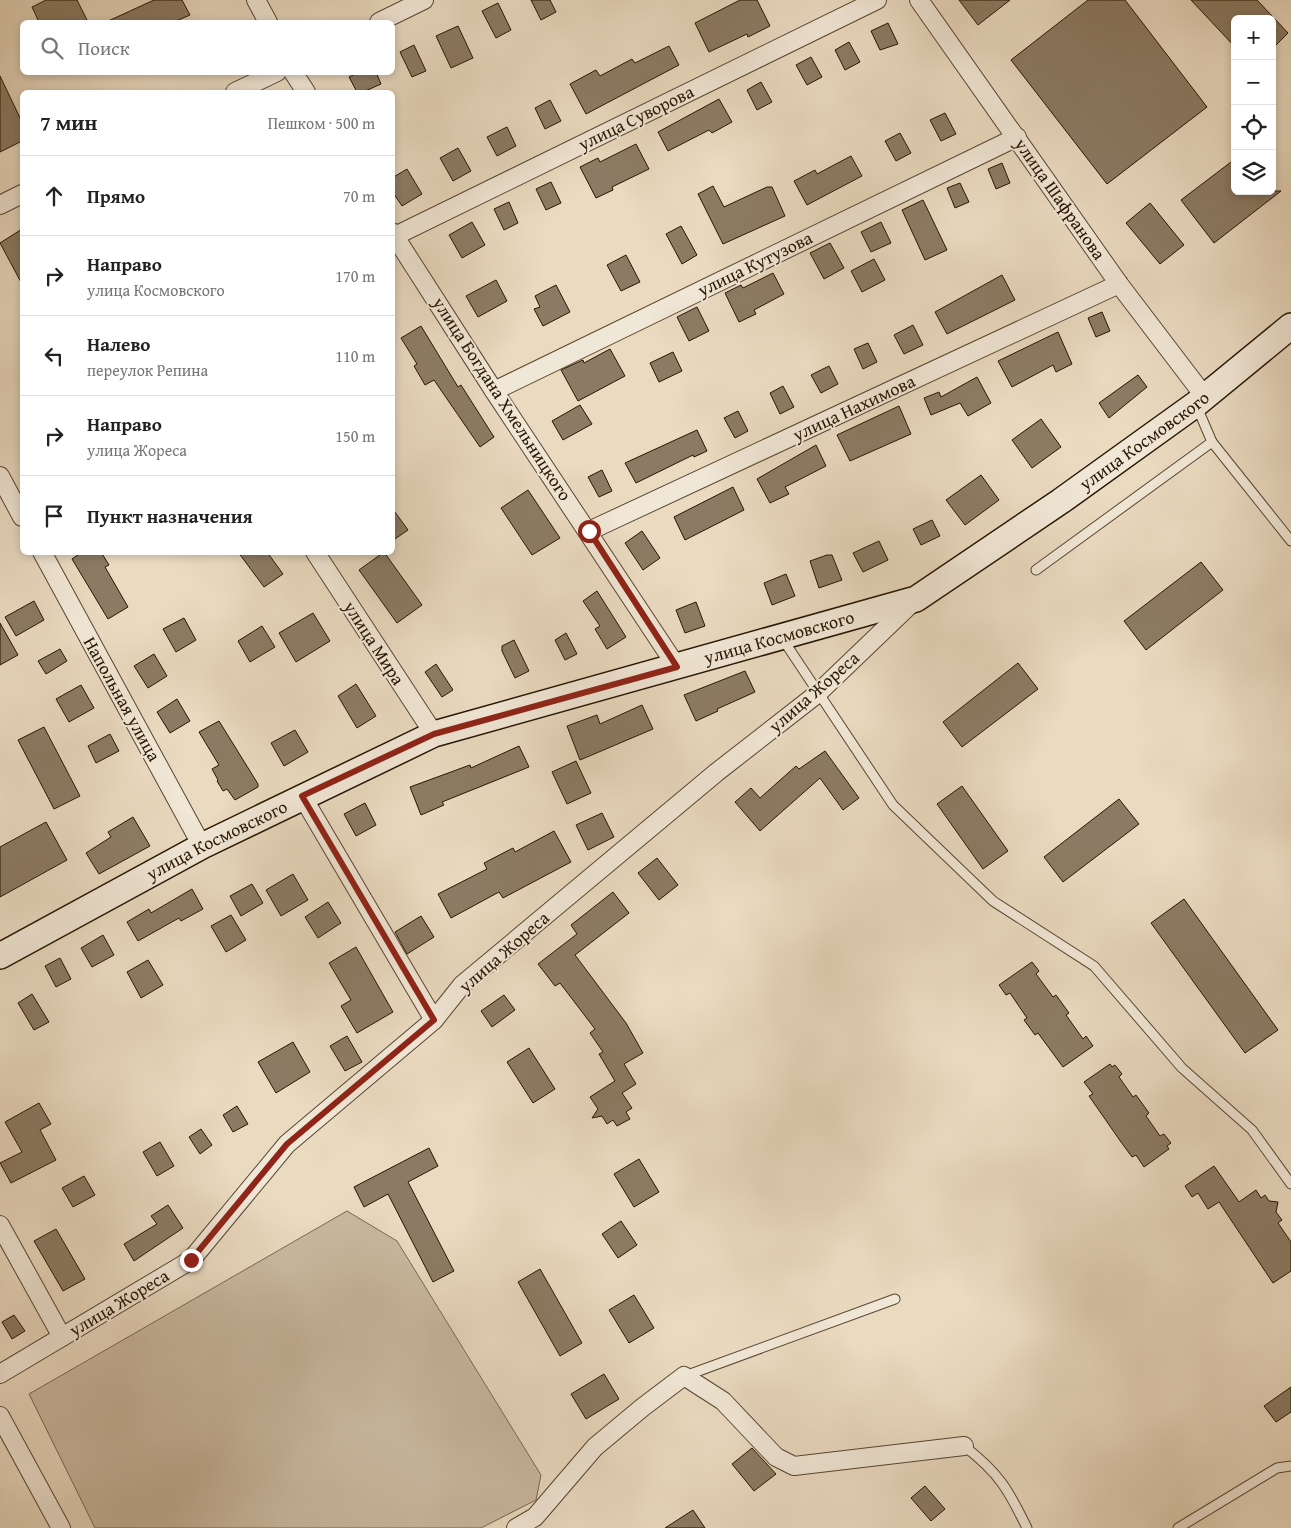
<!DOCTYPE html>
<html lang="ru">
<meta charset="utf-8">
<style>
:root{--surface:#fff;--page:#f6f6f6;--text:#222;--muted:#767676;--line:#e0e0e0}
body{margin:0;font-family:"Gentium Book Plus",serif;background:var(--page);color:var(--text)}
.controls{position:absolute;right:15px;top:15px;display:grid;overflow:hidden;border-radius:8px;box-shadow:0 2px 8px #0003}
.controls button{width:45px;height:45px;display:grid;place-items:center;padding:0;border:0;border-bottom:1px solid var(--line);background:var(--surface);color:var(--text);font:25px sans-serif}
.stop{position:absolute;width:15px;height:15px;margin:-11px;border:4px solid #8f2418;border-radius:50%;background:#fff}
.stop.end{background:#8f2418;border-color:#fff;box-shadow:0 1px 5px #0008}
.list{margin:0;padding:0;list-style:none}
h2{display:flex;justify-content:space-between;align-items:center;height:65px;margin:0;padding:0 20px;font-size:21px}
h2 small{font-size:16px;font-weight:400;color:var(--muted)}
.list li{display:grid;grid-template-columns:32px 1fr auto;gap:15px;align-items:center;box-sizing:border-box;height:80px;padding:0 20px;border-top:1px solid var(--line)}
.list b{display:block;font-size:19px;white-space:nowrap}
.list p{margin:0;font-size:16px;white-space:nowrap;color:var(--muted)}
.list em{font-size:16px;font-style:normal;color:var(--muted)}
.icon{flex:none;width:28px;height:28px;fill:none;stroke:currentColor;stroke-width:2;stroke-linecap:round;stroke-linejoin:round}
.map{position:relative;flex:none;width:1291px;height:1528px;overflow:hidden}
.search{position:absolute;background:var(--surface);box-shadow:0 2px 8px #0003;left:20px;top:20px;width:375px;height:55px;display:flex;align-items:center;gap:12px;box-sizing:border-box;padding:0 18px;border-radius:8px;color:var(--muted);font-size:19px}
.panel{position:absolute;background:var(--surface);box-shadow:0 2px 8px #0003;left:20px;top:90px;width:375px;height:465px;border-radius:8px}
.map>svg:first-child{display:block}
</style>
<div class="map">
<svg width="1291" height="1528" viewBox="0 0 1291 1528">
<rect width="100%" height="100%" fill="#eadac0"/>
<filter id="stains"><feTurbulence type="fractalNoise" baseFrequency=".004" numOctaves="4"/><feColorMatrix values="0 0 0 0 .2 0 0 0 0 .09 0 0 0 0 .02 0 0 0 .5 -.17"/></filter>
<radialGradient id="worn" r=".72"><stop offset=".6" stop-color="#630" stop-opacity="0"/><stop offset="1" stop-color="#630" stop-opacity=".3"/></radialGradient>
<!-- green -->
<polygon fill="#c9b9a0" stroke="#786750" points="347,1211 397,1241 541,1475 536,1500 481,1528 95,1528 29,1394"/>
<!-- building -->
<g fill="#8c7b64" stroke="#271501">
<polygon points="46,0 77,0 88,22 39,22 32,7"/>
<polygon points="154,0 182,0 190,15 174,22 106,22"/>
<polygon points="531,0 550,0 556,12 541,20"/>
<polygon points="740,0 757,0 770,26 748,37 747,34 709,52 695,23"/>
<polygon points="959,0 1010,0 978,25"/>
<polygon points="1088,0 1125,0 1207,107 1107,184 1011,60"/>
<polygon points="1191,0 1257,0 1288,33 1272,49 1272,19 1235,19 1235,47"/>
<polygon points="498,3 511,30 496,38 482,11"/>
<polygon points="888,23 898,44 880,50 871,31"/>
<polygon points="458,26 473,58 451,68 436,36"/>
<polygon points="849,42 860,62 845,70 835,50"/>
<polygon points="414,45 426,71 412,77 400,52"/>
<polygon points="669,46 679,65 586,114 570,84 596,70 600,76 632,59 635,63"/>
<polygon points="811,57 822,77 807,85 796,65"/>
<polygon points="359,72 376,72 381,84 363,92 357,92 349,77"/>
<polygon points="0,76 22,122 22,141 0,152"/>
<polygon points="761,82 772,102 757,110 747,90"/>
<polygon points="719,99 732,122 712,133 709,130 668,151 658,132"/>
<polygon points="550,100 561,121 545,129 535,108"/>
<polygon points="945,113 956,134 941,141 930,120"/>
<polygon points="507,127 516,146 497,156 487,137"/>
<polygon points="900,133 911,153 896,161 885,141"/>
<polygon points="636,144 649,169 612,187 613,190 596,198 580,167 598,158 600,162"/>
<polygon points="458,148 471,171 453,181 440,158"/>
<polygon points="851,156 862,176 807,205 794,181 815,170 817,174"/>
<polygon points="1235,159 1235,191 1281,191 1214,243 1181,200"/>
<polygon points="1002,163 1010,183 996,189 988,169"/>
<polygon points="407,169 422,194 402,206 392,191 392,178"/>
<polygon points="551,182 561,203 546,210 536,189"/>
<polygon points="960,183 969,202 955,208 947,188"/>
<polygon points="713,186 724,207 767,187 772,187 785,216 723,244 698,194"/>
<polygon points="923,200 947,250 925,260 902,210"/>
<polygon points="509,202 518,223 504,230 494,209"/>
<polygon points="1150,203 1184,245 1160,264 1126,223"/>
<polygon points="472,222 485,245 462,258 449,235"/>
<polygon points="881,222 891,243 871,252 861,232"/>
<polygon points="681,226 697,255 682,264 666,234"/>
<polygon points="22,229 22,284 0,243"/>
<polygon points="830,243 844,268 824,279 810,253"/>
<polygon points="626,255 640,282 621,291 607,265"/>
<polygon points="874,259 885,280 862,292 851,271"/>
<polygon points="773,273 784,294 754,310 756,314 739,322 725,293 741,285 743,288"/>
<polygon points="1002,275 1015,300 947,334 935,312"/>
<polygon points="496,280 507,301 478,317 466,296"/>
<polygon points="556,285 570,312 543,326 534,309 540,307 535,296"/>
<polygon points="697,307 709,331 689,341 677,317"/>
<polygon points="1102,312 1110,331 1096,337 1088,318"/>
<polygon points="913,325 923,345 904,354 894,335"/>
<polygon points="421,326 458,387 461,385 494,437 480,447 434,380 425,385 414,366 417,364 401,338"/>
<polygon points="1058,332 1072,364 1056,372 1053,365 1012,387 998,361"/>
<polygon points="868,343 877,362 863,369 854,349"/>
<polygon points="610,349 625,376 578,401 561,370 583,360 584,363"/>
<polygon points="673,352 682,371 659,382 650,363"/>
<polygon points="829,366 838,384 821,393 811,375"/>
<polygon points="1138,375 1147,387 1109,418 1099,403"/>
<polygon points="977,377 991,403 968,416 960,403 931,415 924,398 939,392 941,397"/>
<polygon points="783,386 794,407 780,414 770,393"/>
<polygon points="580,405 592,424 563,440 552,421"/>
<polygon points="899,406 911,434 850,461 837,435"/>
<polygon points="738,411 748,431 735,438 724,418"/>
<polygon points="1041,419 1061,447 1032,468 1012,440"/>
<polygon points="697,430 707,451 694,457 693,455 636,483 625,463"/>
<polygon points="816,445 826,466 785,487 789,494 770,503 757,479"/>
<polygon points="602,470 612,491 599,497 588,477"/>
<polygon points="981,475 999,500 965,525 946,500"/>
<polygon points="733,487 744,510 685,540 674,517"/>
<polygon points="528,490 560,538 532,555 501,508"/>
<polygon points="392,508 408,530 392,541"/>
<polygon points="932,520 940,536 921,545 913,529"/>
<polygon points="642,531 660,558 643,570 625,543"/>
<polygon points="879,541 888,560 863,572 853,553"/>
<polygon points="82,552 101,552 109,565 105,567 128,607 108,619 72,559"/>
<polygon points="238,552 267,552 283,574 264,587"/>
<polygon points="384,552 422,605 397,623 359,570"/>
<polygon points="827,555 832,555 842,580 819,588 810,561"/>
<polygon points="1201,562 1223,590 1146,650 1124,621"/>
<polygon points="786,574 795,596 772,605 764,583"/>
<polygon points="597,591 626,637 607,649 595,629 600,626 583,601"/>
<polygon points="34,601 44,620 16,636 5,617"/>
<polygon points="696,602 705,626 685,633 676,610"/>
<polygon points="313,613 330,641 296,662 279,633"/>
<polygon points="184,618 196,640 176,652 163,629"/>
<polygon points="0,623 18,655 0,665"/>
<polygon points="262,626 275,647 250,662 238,641"/>
<polygon points="566,633 577,654 565,660 555,640"/>
<polygon points="514,640 529,671 515,678 502,651 502,646"/>
<polygon points="60,649 67,661 46,674 38,661"/>
<polygon points="154,654 167,676 148,688 134,666"/>
<polygon points="1018,663 1038,689 962,747 943,722"/>
<polygon points="436,664 453,690 442,697 425,672"/>
<polygon points="745,671 755,692 717,709 718,711 696,721 684,695"/>
<polygon points="356,684 376,716 357,728 338,696"/>
<polygon points="81,685 94,708 69,722 56,699"/>
<polygon points="177,699 190,721 170,733 157,712"/>
<polygon points="642,705 653,729 580,760 567,726 597,715 600,724"/>
<polygon points="219,721 258,784 258,787 235,800 227,789 223,791 217,781 218,780 212,769 219,765 199,732"/>
<polygon points="44,727 80,796 54,809 18,740"/>
<polygon points="295,730 308,752 284,766 271,743"/>
<polygon points="110,734 119,751 96,763 88,746"/>
<polygon points="519,746 529,767 442,802 444,805 421,815 410,787 470,765 471,768"/>
<polygon points="825,751 859,798 843,810 820,778 760,831 735,802 751,788 760,798 796,766 799,769"/>
<polygon points="576,761 591,793 567,804 552,772"/>
<polygon points="962,786 1008,851 983,869 937,804"/>
<polygon points="1119,799 1139,824 1063,882 1044,857"/>
<polygon points="365,803 376,825 356,836 344,814"/>
<polygon points="602,813 614,837 588,850 576,825"/>
<polygon points="133,817 150,846 99,874 86,853 111,837 108,832"/>
<polygon points="46,822 67,860 0,897 0,847"/>
<polygon points="554,831 571,862 503,898 499,892 451,918 438,894 487,869 484,863 513,848 515,852"/>
<polygon points="657,858 678,885 659,900 638,873"/>
<polygon points="293,874 308,900 281,916 266,890"/>
<polygon points="252,884 263,903 241,916 230,896"/>
<polygon points="192,889 203,909 181,921 179,918 138,941 127,922 149,909 151,913"/>
<polygon points="613,892 629,913 575,955 626,1023 643,1053 624,1064 636,1084 622,1093 632,1108 626,1112 630,1119 617,1126 613,1120 607,1124 602,1116 592,1118 598,1109 590,1097 615,1081 599,1054 603,1052 590,1033 595,1029 560,983 555,986 538,964 577,934 571,925"/>
<polygon points="1184,899 1278,1030 1245,1053 1151,923"/>
<polygon points="328,902 341,923 318,938 305,917"/>
<polygon points="231,915 246,940 226,952 211,926"/>
<polygon points="421,916 434,937 407,954 395,932"/>
<polygon points="103,935 114,955 92,967 81,948"/>
<polygon points="356,947 393,1012 357,1033 341,1006 351,1000 329,963"/>
<polygon points="60,958 71,979 56,987 45,966"/>
<polygon points="148,960 163,985 141,998 127,972"/>
<polygon points="1032,962 1039,971 1036,974 1053,997 1056,995 1069,1013 1066,1015 1083,1039 1086,1036 1093,1046 1063,1067 1038,1033 1035,1035 1024,1020 1027,1018 1010,993 1006,995 999,985"/>
<polygon points="32,994 49,1022 34,1030 18,1003"/>
<polygon points="504,995 515,1010 492,1027 481,1011"/>
<polygon points="347,1036 362,1062 345,1071 330,1046"/>
<polygon points="293,1042 310,1072 276,1093 258,1062"/>
<polygon points="529,1048 555,1089 533,1103 507,1062"/>
<polygon points="1110,1064 1112,1067 1115,1065 1122,1074 1119,1077 1133,1097 1136,1095 1149,1113 1146,1116 1160,1136 1164,1134 1171,1143 1167,1146 1169,1149 1144,1167 1136,1155 1132,1157 1121,1142 1089,1096 1093,1094 1084,1082"/>
<polygon points="39,1103 51,1124 40,1130 56,1160 11,1183 0,1163 22,1152 5,1122"/>
<polygon points="237,1106 248,1124 233,1132 223,1115"/>
<polygon points="201,1129 212,1145 200,1154 189,1137"/>
<polygon points="160,1142 174,1166 157,1176 143,1152"/>
<polygon points="429,1148 438,1166 408,1182 454,1271 433,1282 388,1194 364,1207 354,1187"/>
<polygon points="639,1159 659,1192 634,1207 614,1174"/>
<polygon points="1214,1166 1239,1202 1256,1190 1261,1198 1265,1195 1269,1201 1278,1202 1276,1212 1282,1220 1278,1223 1291,1242 1291,1271 1273,1283 1219,1202 1208,1209 1198,1193 1192,1197 1185,1186"/>
<polygon points="84,1176 95,1195 73,1207 62,1188"/>
<polygon points="168,1205 183,1228 134,1261 124,1244 157,1224 151,1216"/>
<polygon points="621,1221 637,1245 618,1258 602,1234"/>
<polygon points="56,1229 85,1279 63,1291 34,1241"/>
<polygon points="540,1269 582,1343 560,1356 518,1282"/>
<polygon points="634,1295 654,1328 629,1343 609,1310"/>
<polygon points="14,1315 25,1331 12,1339 2,1322"/>
<polygon points="604,1374 619,1399 586,1419 571,1394"/>
<polygon points="1291,1387 1291,1412 1276,1422 1264,1406"/>
<polygon points="752,1448 776,1474 754,1491 732,1464"/>
<polygon points="925,1486 945,1509 931,1521 911,1498"/>
<polygon points="693,1510 705,1528 665,1528"/>
</g>
<g fill="none" stroke-linecap="round" stroke-linejoin="round">
<defs>
<g id="service">
<polyline points="1212,442 1291,541"/>
<polyline points="1036,570 1212,442 1197,407"/>
<polyline points="782,638 893,805 993,901 1094,966 1182,1068 1252,1130 1291,1184"/>
<polyline points="685,1376 895,1299"/>
<path d="M964,1446c35,27 44,43 63,82"/>
<polyline points="1178,1528 1277,1468 1291,1466"/>
</g>
<g id="minor">
<polyline points="256,0 268,22"/>
<polyline points="919,0 1119,284 1205,397"/>
<polyline points="379,22 424,0"/>
<polyline points="293,72 306,92"/>
<polyline points="235,92 277,72"/>
<polyline points="0,205 22,194"/>
<polyline points="392,232 494,391 677,667"/>
<polyline points="395,236 877,0"/>
<polyline points="494,391 1017,137"/>
<polyline points="0,476 22,517"/>
<polyline points="589,531 1119,284"/>
<polyline points="42,552 202,846"/>
<polyline points="315,552 434,734"/>
<polyline points="302,796 434,1020"/>
<polyline points="0,1225 62,1337"/>
<polyline points="0,1374 191,1260 287,1144 434,1020 462,985 717,772 817,694 914,601"/>
<polyline points="0,1416 61,1528"/>
<polyline points="516,1528 535,1517 595,1447 643,1407 684,1376 723,1401 776,1457 794,1466 964,1446"/>
</g>
<g id="secondary">
<path id="s1" d="M0,956l202,-110 232,-112 482,-135 145,-98 135,-97 95,-78"/>
</g>
</defs>
<!-- service casing -->
<use href="#service" stroke="#584631" stroke-width="11"/>
<!-- minor casing -->
<use href="#minor" stroke="#584631" stroke-width="20"/>
<!-- secondary casing -->
<use href="#secondary" stroke="#271501" stroke-width="28"/>
<!-- service -->
<use href="#service" stroke="#f1e7d6" stroke-width="9"/>
<!-- minor -->
<use href="#minor" stroke="#f1e7d6" stroke-width="18"/>
<!-- secondary -->
<use href="#secondary" stroke="#f1e7d6" stroke-width="25"/>
</g>
<g fill="none" stroke-linecap="round" stroke-linejoin="round">
<!-- route -->
<polyline stroke="#8f2418" stroke-width="6" points="191,1260 287,1144 434,1020 302,796 434,734 677,667 589,531"/>
</g>
<g text-anchor="middle" stroke-width="4" stroke-linejoin="round" paint-order="stroke">
<!-- street labels -->
<g font-size="18" fill="#271501" stroke="#f1e7d6">
<text transform="translate(636 118) rotate(-26)" y="6">улица Суворова</text>
<text transform="translate(1060 199) rotate(55)" y="6">улица Шафранова</text>
<text transform="translate(755 264) rotate(-26)" y="6">улица Кутузова</text>
<text transform="translate(502 399) rotate(57)" y="6">улица Богдана Хмельницкого</text>
<text transform="translate(854 408) rotate(-25)" y="6">улица Нахимова</text>
<text dy="6" stroke="none"><textPath href="#s1" startOffset="1266">улица Космовского</textPath></text>
<text dy="6" stroke="none"><textPath href="#s1" startOffset="846">улица Космовского</textPath></text>
<text transform="translate(374 643) rotate(57)" y="6">улица Мира</text>
<text transform="translate(814 692) rotate(-41)" y="6">улица Жореса</text>
<text transform="translate(122 699) rotate(61)" y="6">Напольная улица</text>
<text dy="6" stroke="none"><textPath href="#s1" startOffset="246">улица Космовского</textPath></text>
<text transform="translate(504 952) rotate(-41)" y="6">улица Жореса</text>
<text transform="translate(119 1303) rotate(-31)" y="6">улица Жореса</text>
</g>
</g>
<rect width="100%" height="100%" filter="url(#stains)"/>
<rect width="100%" height="100%" fill="url(#worn)"/>
</svg>
<div class="controls">
<button>+</button>
<button>−</button>
<button><svg class="icon" aria-label="locate" viewBox="0 0 24 24"><circle cx="12" cy="12" r="6"/><path d="M12 2v4M12 18v4M2 12h4M18 12h4"/></svg></button>
<button><svg class="icon" aria-label="layers" viewBox="0 0 24 24"><path d="M12 4l9 5-9 5-9-5zM3 14l9 5 9-5"/></svg></button>
</div>
<div class="stop" style="left:589px;top:531px"></div>
<div class="stop end" style="left:191px;top:1260px"></div>
<div class="search"><svg class="icon" aria-label="search" viewBox="0 0 24 24"><circle cx="10" cy="10" r="6"/><path d="M15 15l6 6"/></svg>Поиск</div>
<section class="panel">
<h2>7 мин<small>Пешком · 500 m</small></h2>
<ul class="list">
<li><svg class="icon" aria-label="ahead" viewBox="0 0 24 24"><path d="M12 20V5M6 11l6-6 6 6"/></svg><div><b>Прямо</b></div><em>70 m</em></li>
<li><svg class="icon" aria-label="right" viewBox="0 0 24 24"><path d="M7 20v-9h11M14 6l5 5-5 5"/></svg><div><b>Направо</b><p>улица Космовского</p></div><em>170 m</em></li>
<li><svg class="icon" aria-label="left" viewBox="0 0 24 24"><path d="M17 20v-9H6M10 6l-5 5 5 5"/></svg><div><b>Налево</b><p>переулок Репина</p></div><em>110 m</em></li>
<li><svg class="icon" aria-label="right" viewBox="0 0 24 24"><path d="M7 20v-9h11M14 6l5 5-5 5"/></svg><div><b>Направо</b><p>улица Жореса</p></div><em>150 m</em></li>
<li><svg class="icon" aria-label="arrive" viewBox="0 0 24 24"><path d="M6 21V4h12l-3 4 3 4H6"/></svg><div><b>Пункт назначения</b></div></li>
</ul>
</section>
</div>
